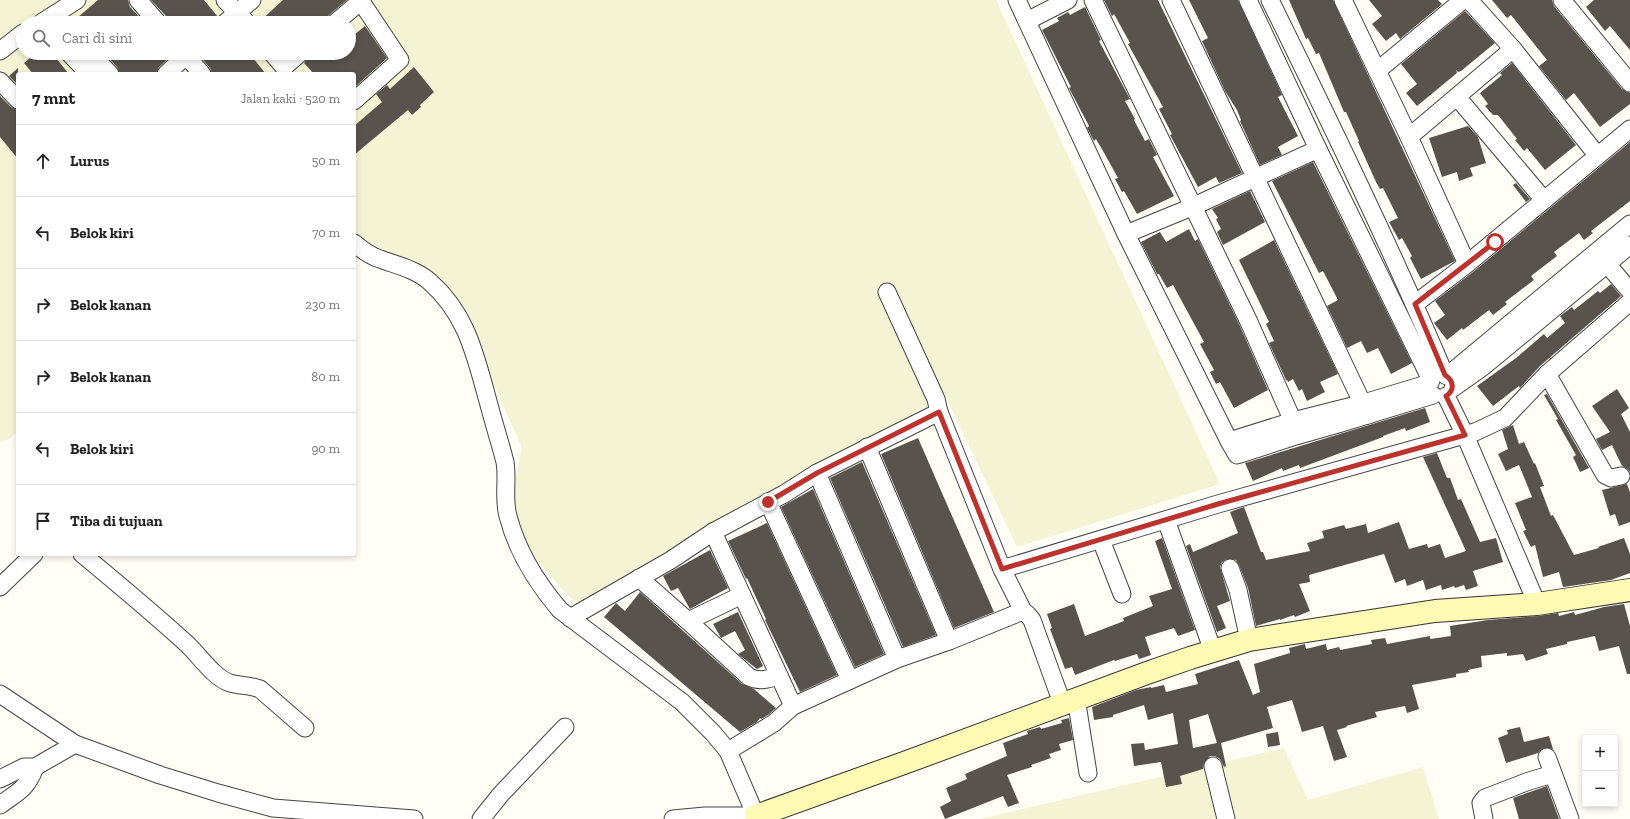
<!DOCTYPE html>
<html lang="id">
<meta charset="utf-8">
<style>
:root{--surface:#fff;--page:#f2f2f2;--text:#222;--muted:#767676;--line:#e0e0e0}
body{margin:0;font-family:"Zilla Slab",serif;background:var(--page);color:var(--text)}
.controls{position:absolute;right:12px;bottom:12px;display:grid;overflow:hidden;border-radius:4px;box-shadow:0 2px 6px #0003}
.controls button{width:36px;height:36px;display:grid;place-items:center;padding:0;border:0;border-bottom:1px solid var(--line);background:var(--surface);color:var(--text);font:20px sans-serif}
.stop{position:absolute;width:12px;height:12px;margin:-9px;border:3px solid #bc322d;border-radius:50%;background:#fff}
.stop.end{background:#bc322d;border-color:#fff;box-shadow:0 1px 4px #0008}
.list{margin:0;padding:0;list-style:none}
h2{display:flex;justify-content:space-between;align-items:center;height:52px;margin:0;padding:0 16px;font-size:17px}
h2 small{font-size:13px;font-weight:400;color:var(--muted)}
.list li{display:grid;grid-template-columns:26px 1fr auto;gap:12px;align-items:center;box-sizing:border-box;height:72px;padding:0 16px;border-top:1px solid var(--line)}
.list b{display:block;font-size:15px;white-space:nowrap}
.list em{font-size:13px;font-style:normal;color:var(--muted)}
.icon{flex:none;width:22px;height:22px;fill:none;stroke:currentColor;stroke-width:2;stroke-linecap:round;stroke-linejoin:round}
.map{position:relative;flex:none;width:1630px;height:819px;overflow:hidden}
.search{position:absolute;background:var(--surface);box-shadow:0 2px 6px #0003;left:16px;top:16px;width:340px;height:44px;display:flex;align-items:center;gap:10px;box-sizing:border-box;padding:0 14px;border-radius:22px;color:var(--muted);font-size:15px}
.panel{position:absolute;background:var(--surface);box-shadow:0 2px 6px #0003;left:16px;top:72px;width:340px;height:484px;border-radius:4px}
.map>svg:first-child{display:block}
</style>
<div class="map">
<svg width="1630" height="819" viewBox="0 0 1630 819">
<rect width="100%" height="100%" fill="#fffdf5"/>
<!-- farmland -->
<g fill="#f4f4d5" fill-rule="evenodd">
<path d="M0,0h996l224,484 -203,63 -72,-152 -366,212 -48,-52 -20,-54 11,-54 -65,-142 -40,-44 -49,-12 -14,13v-188h-336v357l-9,8 -9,3zM23,23h326v30h-326z"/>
<polygon points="1284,748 1308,800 1423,767 1439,819 979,819"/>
</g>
<!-- building -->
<g fill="#59534d" fill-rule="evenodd">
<polygon points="98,0 128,0 130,7 145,23 71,23"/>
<polygon points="151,0 204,0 218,17 215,23 168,23 166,16"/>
<polygon points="283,0 347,0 329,15 323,23 258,23"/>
<polygon points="1104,0 1158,0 1242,173 1219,183 1216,177 1198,187 1170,135 1172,134 1159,109 1163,107 1128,44 1130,43 1114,14 1112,16"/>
<polygon points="1189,0 1238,0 1282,95 1278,97 1298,136 1278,147 1282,155 1260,165 1240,121 1241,120 1237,110 1225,91 1202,41 1208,38"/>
<polygon points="1289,0 1333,0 1455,261 1453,262 1421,279 1410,258 1412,256 1402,238 1399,240 1389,222 1398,218 1383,188 1380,189 1376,182 1358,142 1359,141 1346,112 1344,112 1319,53 1316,54 1308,38 1306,39"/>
<polygon points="1369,0 1438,0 1442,4 1400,39 1396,33 1386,41 1372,24 1382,16"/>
<polygon points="1492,0 1552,0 1554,6 1622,89 1630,93 1630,104 1600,127 1574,93 1566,100 1539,66 1547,60 1511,15 1507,18"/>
<polygon points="1594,0 1630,0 1630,50 1610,26 1605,31 1586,7"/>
<polygon points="1085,7 1101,40 1099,41 1130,99 1125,101 1135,119 1134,120 1145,141 1149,139 1157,155 1153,157 1174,196 1137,214 1124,191 1122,192 1115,179 1118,178 1103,151 1096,139 1094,141 1087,128 1089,126 1069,88 1071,87 1042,30 1059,21 1057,18 1068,12 1070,15"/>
<polygon points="1465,11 1495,43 1461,71 1458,72 1456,70 1457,73 1417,106 1406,93 1417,84 1401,64"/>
<polygon points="365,26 387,58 356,86 354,84 354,74 314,74 304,63 309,57 310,53 349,53 349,39"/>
<polygon points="36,53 52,53 69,74 33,74 24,63"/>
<polygon points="104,53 169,53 171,56 159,67 156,74 120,74 117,67"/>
<polygon points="204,53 249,53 266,74 212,74 210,68 200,56"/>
<polygon points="1512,63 1576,145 1545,170 1527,148 1524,151 1515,140 1517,139 1498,115 1493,115 1485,106 1488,104 1480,93 1502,75 1500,73"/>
<polygon points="414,67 434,92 420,105 421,107 412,115 408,110 354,155 354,126 382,102 376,94 387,85 390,89"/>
<polygon points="18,68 18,85 9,76"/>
<polygon points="0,96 11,107 18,110 18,159 0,137"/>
<polygon points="1468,126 1478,137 1486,163 1470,168 1473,176 1459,181 1457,172 1442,177 1429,138"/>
<polygon points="1630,142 1630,201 1591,231 1593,233 1584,240 1579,233 1554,252 1557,256 1531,276 1534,280 1505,302 1507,304 1493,315 1489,310 1463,330 1462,328 1447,340 1434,323 1445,315 1435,301 1473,272"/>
<polygon points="1313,162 1412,363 1391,374 1378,348 1367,353 1361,341 1347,348 1327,306 1338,300 1323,271 1319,273 1272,181"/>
<polygon points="1516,183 1530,199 1526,202 1513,185"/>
<polygon points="1250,191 1265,222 1223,245 1217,232 1221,229 1216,219 1218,218 1212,209"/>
<polygon points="1189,229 1195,241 1198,239 1240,326 1268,390 1234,408 1220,382 1216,384 1210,372 1214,370 1200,344 1204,342 1173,285 1167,288 1159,274 1157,274 1141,242 1160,232 1166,242"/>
<polygon points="1274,240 1338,374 1320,382 1325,392 1307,401 1302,389 1299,391 1293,379 1288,382 1287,380 1286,380 1269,343 1274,341 1266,324 1269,322 1239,260"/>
<polygon points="1611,284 1621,296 1540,366 1520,388 1519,386 1493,406 1477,386 1516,358 1544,334 1547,338 1565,323 1560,316 1572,307 1574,310 1598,291 1600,293"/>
<polygon points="1617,389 1629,408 1621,414 1630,432 1630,472 1628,469 1622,466 1612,445 1602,450 1596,439 1610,432 1592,406"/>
<polygon points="1547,394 1589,468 1580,472 1573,457 1576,455 1556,420 1558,419 1544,395"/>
<polygon points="1425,408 1430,422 1406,431 1405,428 1383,436 1383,437 1300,468 1299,465 1283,471 1282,468 1253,481 1245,463"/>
<polygon points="1513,425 1519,444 1524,442 1534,464 1535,463 1544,486 1540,487 1551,516 1553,515 1574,555 1599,548 1598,547 1624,538 1630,554 1630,573 1611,580 1563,587 1559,572 1543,577 1535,545 1531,547 1523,531 1526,530 1515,503 1532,497 1519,465 1506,471 1498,454 1508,449 1502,430"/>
<polygon points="918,438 994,612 954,628 881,454"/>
<polygon points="1437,453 1447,478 1450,478 1458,500 1461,499 1480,542 1496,538 1503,562 1473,571 1478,586 1466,590 1464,585 1455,588 1454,586 1442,590 1441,585 1426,590 1423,580 1407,586 1405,579 1395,583 1384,554 1309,575 1310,582 1299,584 1310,611 1295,617 1294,615 1280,620 1280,619 1256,626 1248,588 1239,565 1236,560 1227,559 1222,562 1220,567 1230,601 1217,606 1226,628 1217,632 1186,546 1190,544 1193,552 1238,533 1230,512 1235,510 1244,507 1261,552 1263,552 1266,560 1310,551 1307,543 1324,538 1322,531 1344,525 1346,529 1366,524 1368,533 1399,522 1409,549 1427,544 1428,548 1440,544 1445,558 1466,551 1423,457"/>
<polygon points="862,462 936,635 903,647 830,478"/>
<polygon points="1627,484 1630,492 1630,522 1619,526 1615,514 1610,516 1602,490"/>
<polygon points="813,489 884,654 855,667 781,507"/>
<polygon points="767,523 837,675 800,692 765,620 766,619 747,578 746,579 728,541"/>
<polygon points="1162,538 1195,630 1178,636 1174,628 1145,637 1151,655 1139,659 1137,654 1115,661 1114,660 1075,675 1072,667 1065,669 1050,629 1052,628 1047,614 1074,604 1085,636 1124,621 1123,618 1153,606 1149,596 1172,589 1155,541"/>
<polygon points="710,550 728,588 690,609 678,588 671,591 663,576"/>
<polygon points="640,592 742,684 754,689 776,708 768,715 761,719 760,718 757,722 740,732 604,617 616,603 625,611"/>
<path d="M1624,604l6,22v48h-3l-8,-28 -20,5 -4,-15 -28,6v2l-21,5 2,5 -22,7 -3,-7 -16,2v-3l-26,3 1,11 -14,3 1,2 -13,2v3l-44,8 7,24 -12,4 -2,-7 -30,6 2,5 -31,9 1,1 -10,3 10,27 -13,4 -11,-35 -21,6 -10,-32 -25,7 6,21 -52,15 5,23 -2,1 -4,-8 -5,-3h-5l-6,7 -1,6 -23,7 2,8 -16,3 -5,-25 -27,4 -3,-22 13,-1 1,7 33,-6 -5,-31 -25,7 -4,-15 -31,10v2l-19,3 -2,-13 44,-17 15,-3v1l13,-3 2,7 32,-8 -3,-10 44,-14 14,35 7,-3 -6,-28 36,-11 -1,-5 16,-4 1,5 20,-5 1,6 12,-3 1,3 32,-6 -1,-4 14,-2 2,6 43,-8v3l21,-3 -1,-10 38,-6 50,-4 20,-3 1,3 15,-4 1,3 29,-8zM1208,714l9,29 -24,5 -4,-28z"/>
<polygon points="738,612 763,666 757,669 738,654 745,650 735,631 721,638 713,624"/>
<polygon points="1069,718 1073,740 1059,744 1061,750 1049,754 1051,758 1031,765 1032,767 1007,775 1019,803 1008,807 1003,796 945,819 940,807 951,801 946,788 967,779 965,774 1007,756 1003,743 1028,734 1027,731 1040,727 1041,729 1062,723 1061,720"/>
<polygon points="1520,727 1524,742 1549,736 1553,749 1544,748 1538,753 1506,763 1498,738 1508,734 1507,730"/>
<polygon points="1278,732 1280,745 1268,747 1266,734"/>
<polygon points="1547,786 1559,819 1519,819 1513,798"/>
</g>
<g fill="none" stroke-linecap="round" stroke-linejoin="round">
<defs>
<g id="street">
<polyline points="138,0 158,23"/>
<polyline points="225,0 247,23"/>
<polyline points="1017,0 1126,234 1229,441 1237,455 1299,435 1341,423 1433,395"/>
<polyline points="1093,0 1249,322 1299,435"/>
<polyline points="1171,0 1368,415"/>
<polyline points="1248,0 1318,149 1431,380"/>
<path d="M1270,0c61,124 121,248 175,375"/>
<polyline points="1343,0 1409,137 1467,264 1415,304"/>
<polyline points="1562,0 1630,83"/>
<polyline points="1027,21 1068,0"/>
<polyline points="41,23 77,0"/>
<polyline points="225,23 252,0"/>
<polyline points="335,23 361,1"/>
<polyline points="1513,49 1597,155"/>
<polyline points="0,51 23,33"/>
<polyline points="69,53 89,74"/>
<polyline points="90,53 110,74"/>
<polyline points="184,53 202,74"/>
<polyline points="272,53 284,67 300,53"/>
<polyline points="1377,71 1463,0"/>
<polyline points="166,74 189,53"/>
<polyline points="0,81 18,100"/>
<polyline points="1457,97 1544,200"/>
<polyline points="354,101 400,60 360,0"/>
<polyline points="1409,137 1513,49 1469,0"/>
<polyline points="1126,234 1192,207 1318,149"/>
<path d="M354,243c8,7 16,13 26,16 16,6 35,10 49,22 38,33 46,74 59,120 5,20 12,41 17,61 3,18 -2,37 3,54 9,35 29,67 52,94l122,92 31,31 15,18 28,65h-51l-32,3"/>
<polyline points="1467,264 1630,129"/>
<polyline points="1607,264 1630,291"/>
<polyline points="887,292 936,399 939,412 1002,569 1023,611 1028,615 1032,620 1062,703"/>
<polyline points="1547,374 1605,475 1611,478 1621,476"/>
<polyline points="1447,376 1630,224"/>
<polyline points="1453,388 1484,366 1630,245"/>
<polyline points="1446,396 1465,435 1537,604"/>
<polyline points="1229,441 1293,421 1364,403 1430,383"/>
<polyline points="867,447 949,641"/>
<polyline points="817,473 897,659"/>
<polyline points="768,502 850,680"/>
<polyline points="1166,520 1213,651"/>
<polyline points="713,532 793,706"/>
<polyline points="1101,540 1122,594"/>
<path d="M82,554c35,29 71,59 105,90 12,11 27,34 43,39 10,3 19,2 30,6l45,39"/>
<polyline points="1230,568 1238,590 1249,640"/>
<polyline points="1002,569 1218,504 1475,432 1505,418 1547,374 1630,302"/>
<path d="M639,578l49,43 61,56c10,5 20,2 30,-1"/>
<polyline points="0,587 34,554"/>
<polyline points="570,618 671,560 713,532 784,494 817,473 939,412"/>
<polyline points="688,621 742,595"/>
<polyline points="0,694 75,744 160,775 218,793 273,808 414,819"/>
<polyline points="1076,698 1088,773"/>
<polyline points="728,751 774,723 793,706 897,659 949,641 1023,611"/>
<polyline points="1547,757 1570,819"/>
<polyline points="1213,766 1226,819"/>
<polyline points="0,779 24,767 35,767 75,744"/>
<path d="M0,805c18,-13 27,-16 35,-38"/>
<polyline points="481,819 501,794 565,727"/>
<polyline points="1484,819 1481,803 1485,798 1529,781 1553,774"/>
</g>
<polyline id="secondary" points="758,819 756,816 904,763 1147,673 1190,658 1249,640 1435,611 1537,604 1630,590"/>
</defs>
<!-- street casing -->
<use href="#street" stroke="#444" stroke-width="19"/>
<!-- secondary casing -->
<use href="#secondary" stroke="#333" stroke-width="24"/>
<!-- street -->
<use href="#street" stroke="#fff" stroke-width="17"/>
<!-- secondary -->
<use href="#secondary" stroke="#fcfab3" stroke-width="22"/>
</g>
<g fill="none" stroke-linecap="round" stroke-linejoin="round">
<!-- route -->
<path stroke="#bc322d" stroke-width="5" d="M768,502l49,-29 122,-61 63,157 216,-65 247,-69 -19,-39c9,-6 8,-15 -1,-21l-30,-71 80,-62"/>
</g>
</svg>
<div class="controls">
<button>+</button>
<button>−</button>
</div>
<div class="stop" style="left:1495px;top:242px"></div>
<div class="stop end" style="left:768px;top:502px"></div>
<div class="search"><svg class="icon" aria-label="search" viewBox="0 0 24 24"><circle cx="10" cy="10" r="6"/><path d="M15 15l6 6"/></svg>Cari di sini</div>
<section class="panel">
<h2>7 mnt<small>Jalan kaki · 520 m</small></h2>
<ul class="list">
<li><svg class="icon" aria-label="ahead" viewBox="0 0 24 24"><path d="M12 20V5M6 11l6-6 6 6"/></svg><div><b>Lurus</b></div><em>50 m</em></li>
<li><svg class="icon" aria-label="left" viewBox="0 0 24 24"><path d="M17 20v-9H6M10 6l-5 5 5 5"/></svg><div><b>Belok kiri</b></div><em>70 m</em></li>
<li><svg class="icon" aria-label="right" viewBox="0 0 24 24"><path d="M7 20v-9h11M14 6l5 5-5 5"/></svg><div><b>Belok kanan</b></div><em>230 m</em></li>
<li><svg class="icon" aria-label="right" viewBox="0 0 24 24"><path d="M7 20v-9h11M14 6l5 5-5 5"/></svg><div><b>Belok kanan</b></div><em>80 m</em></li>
<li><svg class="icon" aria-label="left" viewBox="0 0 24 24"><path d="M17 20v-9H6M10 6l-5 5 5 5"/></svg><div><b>Belok kiri</b></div><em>90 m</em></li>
<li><svg class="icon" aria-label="arrive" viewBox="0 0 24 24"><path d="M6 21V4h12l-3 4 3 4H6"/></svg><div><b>Tiba di tujuan</b></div></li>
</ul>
</section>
</div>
